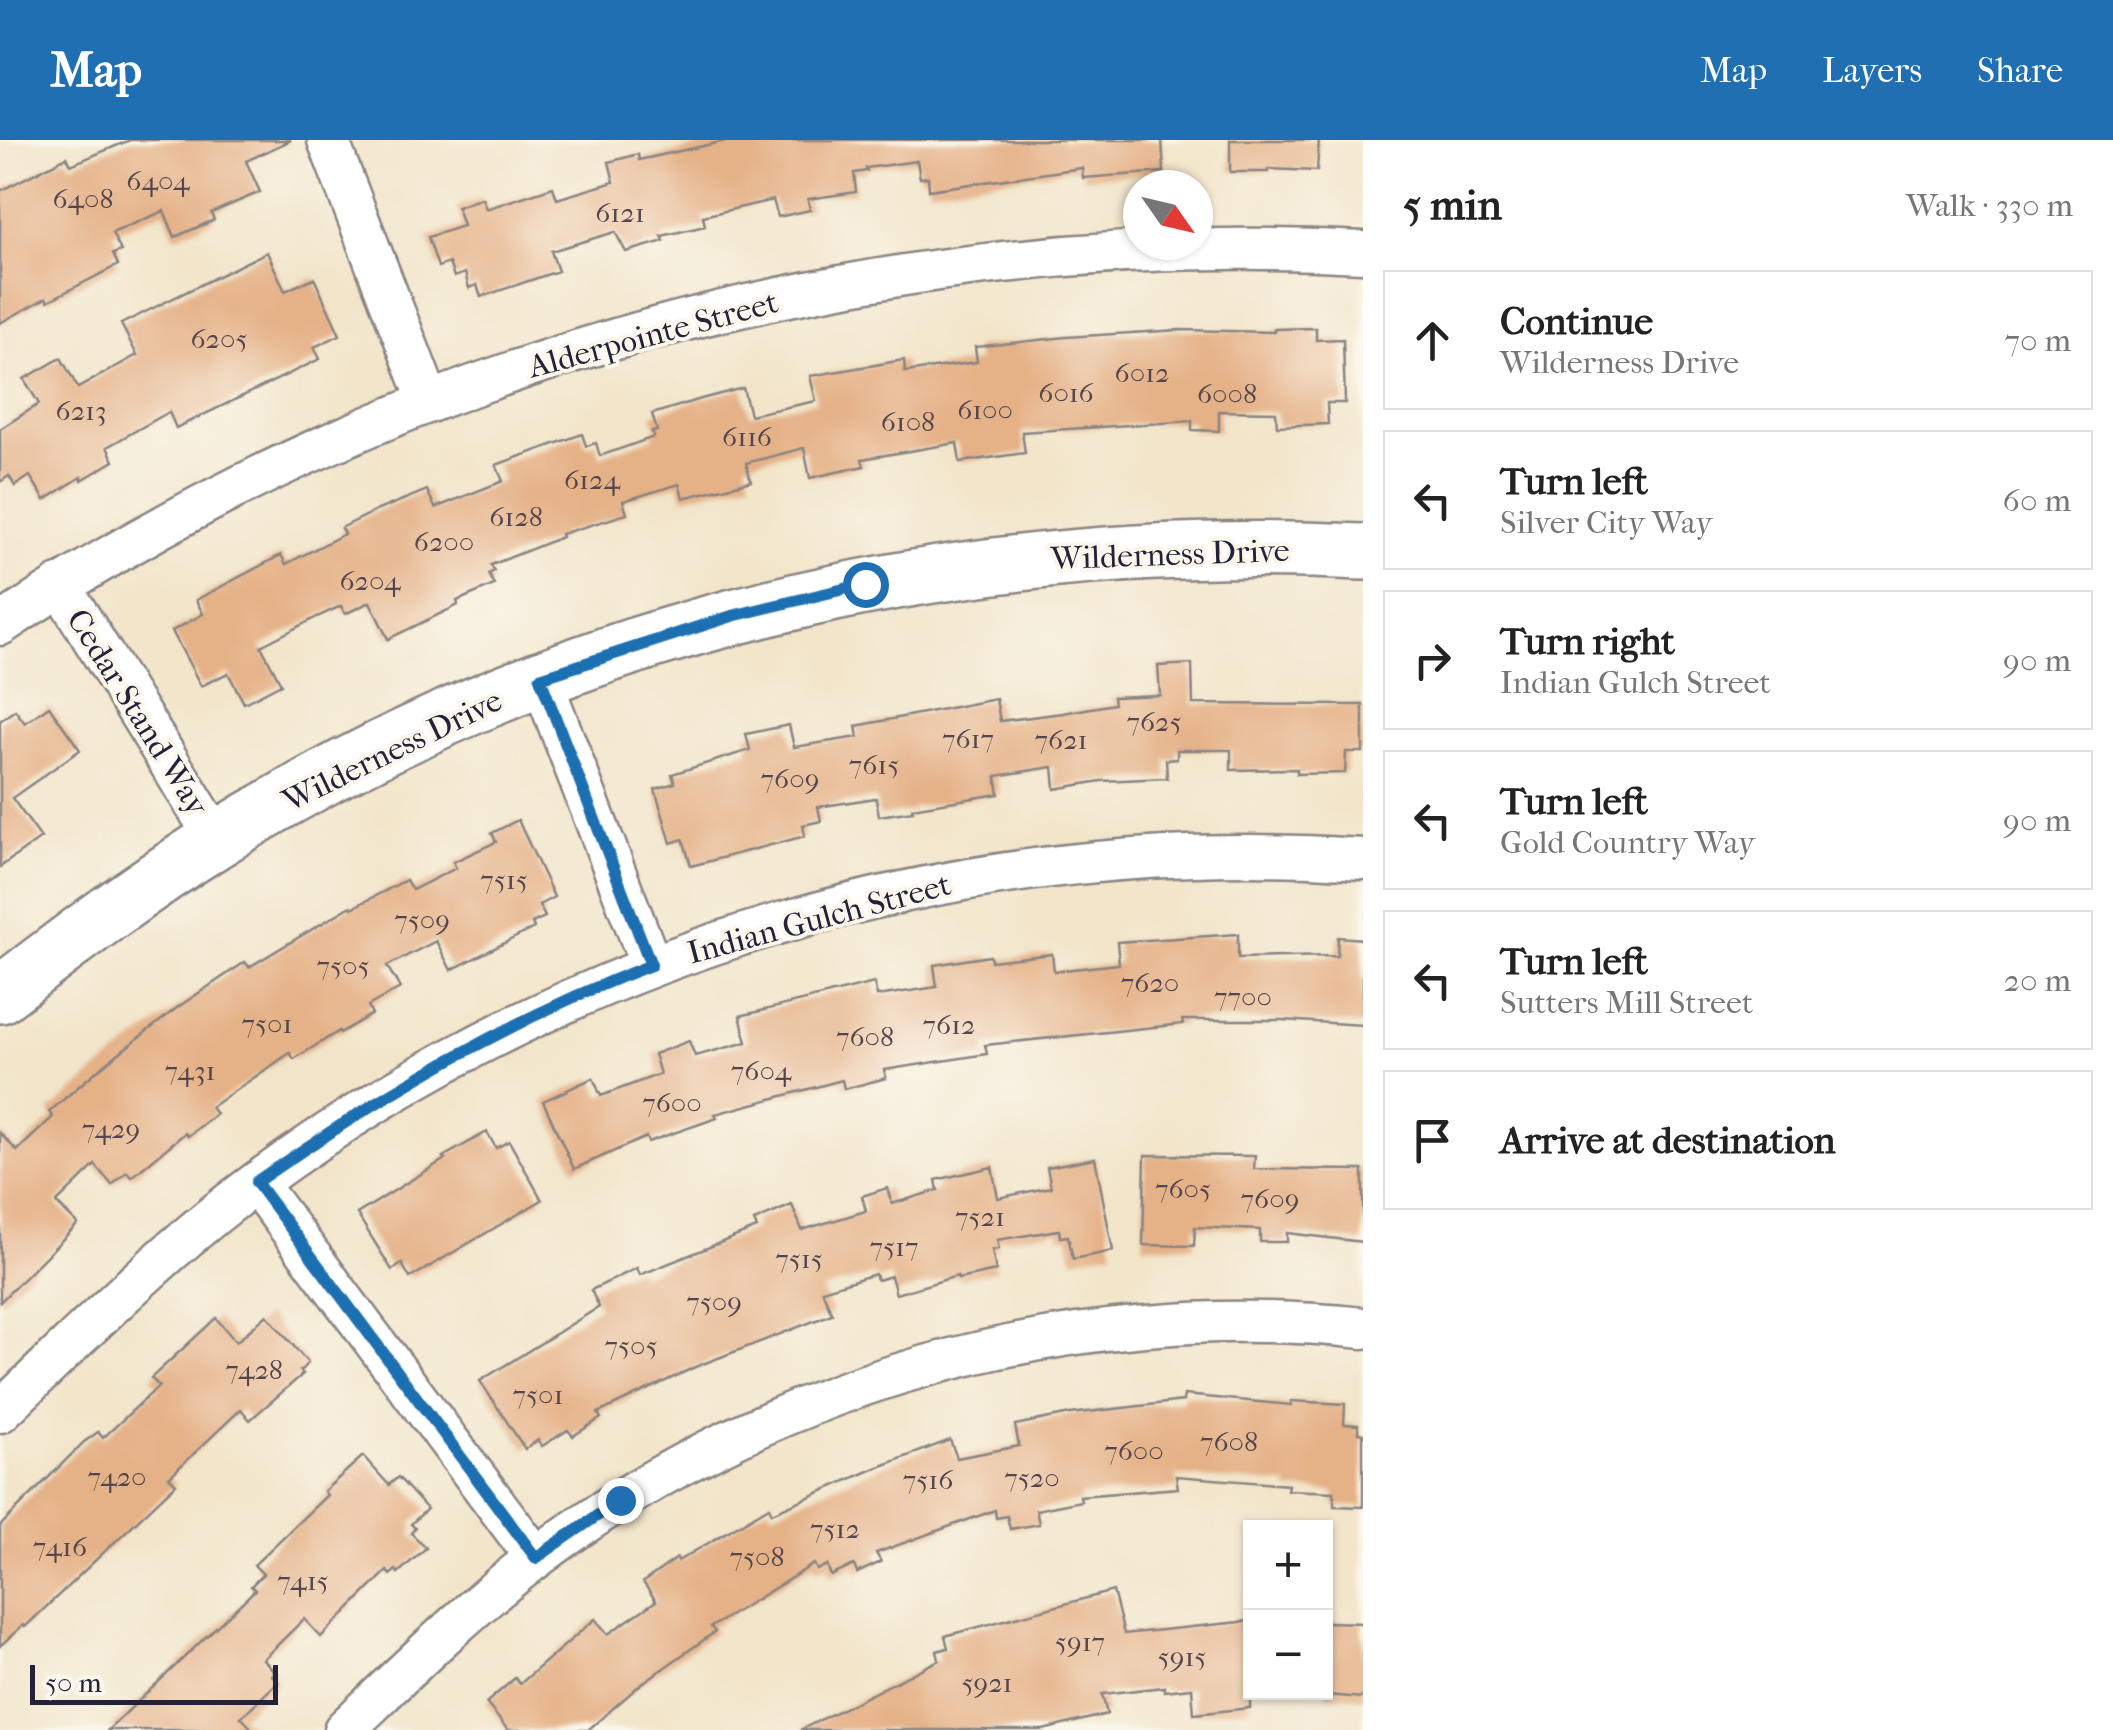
<!DOCTYPE html>
<meta charset="utf-8">
<style>
:root{--surface:#fff;--page:#f6f6f6;--text:#222;--muted:#767676;--line:#e0e0e0;--accent:#1f6fb2}
body{margin:0;font-family:"IM FELL French Canon",serif;background:var(--page);color:var(--text)}
.controls{position:absolute;right:30px;bottom:30px;display:grid;overflow:hidden;border-radius:0px;box-shadow:0 2px 8px #0004}
.controls button{width:90px;height:90px;display:grid;place-items:center;padding:0;border:0;border-bottom:2px solid var(--line);background:var(--surface);color:var(--text);font:50px sans-serif}
.compass{position:absolute;left:1123px;top:30px;width:90px;height:90px;border-radius:50%;background:var(--surface);box-shadow:0 2px 8px #0004;rotate:124deg}
.scale{position:absolute;left:30px;bottom:25px;width:248px;box-sizing:border-box;padding-left:10px;border:5px solid #22223b;border-top:0;font-size:28px;line-height:35px;white-space:nowrap;color:#22223b;-webkit-text-stroke:8px #fbf7ec;paint-order:stroke}
.stop{position:absolute;width:30px;height:30px;margin:-22px;border:8px solid #1f6fb2;border-radius:50%;background:#fff}
.stop.end{background:#1f6fb2;border-color:#fff;box-shadow:0 2px 10px #0008}
.list{margin:0;padding:0;list-style:none}
h2{display:flex;justify-content:space-between;align-items:center;height:130px;margin:0;padding:0 40px;font-size:42px}
h2 small{font-size:32px;font-weight:400;color:var(--muted)}
.list li{display:grid;grid-template-columns:65px 1fr auto;gap:30px;align-items:center;box-sizing:border-box;height:140px;margin:0 20px 20px;padding:0 20px;border:2px solid var(--line);border-radius:0px}
.list b{display:block;font-size:38px;white-space:nowrap}
.list p{margin:0;font-size:32px;white-space:nowrap;color:var(--muted)}
.list em{font-size:32px;font-style:normal;color:var(--muted)}
.icon{flex:none;width:55px;height:55px;fill:none;stroke:currentColor;stroke-width:2;stroke-linecap:round;stroke-linejoin:round}
.map{position:relative;flex:none;width:1363px;height:1590px;overflow:hidden}
header{display:flex;align-items:center;gap:60px;box-sizing:border-box;height:140px;padding:0 50px;background:var(--accent);color:#fff}
header strong{font-size:48px}
nav{display:flex;gap:55px;margin-inline-start:auto;font-size:35px}
main{display:flex}
aside{flex:1;background:var(--surface)}
.map>svg:first-child{display:block}
</style>
<header>
<strong>Map</strong>
<nav><a>Map</a><a>Layers</a><a>Share</a></nav>
</header>
<main>
<div class="map">
<svg width="1363" height="1590" viewBox="0 0 1363 1590">
<rect width="100%" height="100%" fill="#fbf7ec"/>
<filter id="ink" filterUnits="userSpaceOnUse"><feTurbulence type="fractalNoise" baseFrequency=".01" numOctaves="2"/><feDisplacementMap in="SourceGraphic" scale="20" xChannelSelector="R" yChannelSelector="G"/><feConvolveMatrix kernelMatrix="1 2 1 2 8 2 1 2 1" color-interpolation-filters="sRGB"/></filter>
<filter id="wash" filterUnits="userSpaceOnUse"><feTurbulence type="fractalNoise" baseFrequency=".0048" numOctaves="4" result="noise"/><feDisplacementMap in="SourceGraphic" scale="40" xChannelSelector="R" yChannelSelector="G"/><feGaussianBlur stdDeviation="2.25" result="paint"/><feColorMatrix in="noise" values="0 0 0 0 0 0 0 0 0 0 0 0 0 0 0 0 0 1.4 0 .05"/><feComposite in="paint" operator="in"/></filter>
<g filter="url(#wash)">
<rect width="100%" height="100%" fill="#f2e5ca"/>
<g id="blocks">
<!-- building -->
<g fill="#e5b187">
<polygon points="130,0 291,0 246,21 260,52 211,73 214,80 175,97 164,71 112,93 121,111 113,114 118,125 48,161 46,158 0,183 0,51 67,17 71,25"/>
<polygon points="730,0 1162,0 1164,32 1083,38 1082,28 929,50 928,37 920,38 917,21 866,28 867,31 854,33 856,52 808,59 810,70 778,77 773,60 703,76 705,86 662,96 664,101 626,112 615,92 551,111 558,131 481,157 477,145 469,148 465,133 454,137 449,123 438,127 428,97 463,86 457,67 482,58 486,69 553,47 557,59 614,42 609,22 638,14 639,20"/>
<polygon points="1230,0 1319,0 1317,31 1268,29 1268,32 1230,32"/>
<polygon points="267,112 285,151 314,138 340,195 314,207 320,219 176,288 169,272 107,307 114,321 82,340 81,337 45,360 30,336 15,346 9,336 0,342 0,289 39,264 24,239 61,218 78,248 137,215 121,184"/>
<polygon points="1316,188 1316,200 1343,199 1345,263 1327,263 1328,284 1277,286 1276,272 1219,271 1219,291 1192,290 1192,281 1022,292 1025,313 960,322 957,303 862,319 864,326 810,338 804,308 746,323 751,341 683,358 679,344 623,361 627,374 561,394 562,397 491,425 494,431 489,434 494,445 457,461 458,465 388,499 370,462 345,474 341,466 317,477 261,506 281,544 244,563 228,533 201,546 172,491 203,474 196,460 281,415 286,424 344,394 341,388 378,370 427,350 435,368 503,341 496,325 582,294 586,306 596,303 600,316 654,297 652,292 657,291 652,274 701,259 743,248 750,275 816,261 810,236 904,220 905,232 977,222 975,207 1066,197 1180,190 1274,192 1274,189"/>
<polygon points="1192,524 1193,564 1363,565 1363,612 1346,612 1345,633 1297,634 1297,629 1231,630 1231,610 1177,610 1177,619 1166,620 1167,638 1101,641 1055,649 1053,627 996,636 999,654 912,668 913,671 879,676 876,658 818,667 821,681 803,685 805,696 691,726 683,699 671,703 655,649 675,643 672,634 750,610 746,594 789,585 794,607 858,597 856,586 996,559 1000,581 1063,573 1114,564 1113,557 1160,555 1158,526"/>
<polygon points="49,566 80,610 12,658 41,698 0,727 0,581 15,570 25,583"/>
<polygon points="518,680 554,757 539,765 545,777 532,783 534,788 451,830 436,801 387,826 400,848 368,866 372,874 340,893 339,891 294,919 290,913 211,967 216,974 188,996 185,993 132,1037 127,1032 112,1045 95,1025 56,1063 78,1084 0,1162 0,993 17,1011 53,977 49,972 100,928 178,867 245,822 249,827 351,766 352,768 406,740 412,750 456,728 453,722 496,702 492,693"/>
<polygon points="1238,794 1238,818 1337,816 1338,797 1363,799 1363,885 1282,880 1182,880 1183,884 985,905 987,914 884,930 886,938 844,949 842,940 715,974 717,978 648,1002 646,997 574,1029 543,961 593,938 601,956 660,934 654,914 689,901 695,916 747,902 740,876 874,843 877,856 937,847 934,825 990,816 991,821 1052,814 1054,831 1119,824 1117,802"/>
<polygon points="487,992 496,1008 509,1001 542,1060 410,1138 402,1124 392,1130 357,1074 445,1019 443,1017"/>
<polygon points="1145,1015 1255,1016 1254,1029 1363,1030 1363,1102 1287,1093 1287,1102 1260,1102 1260,1090 1195,1087 1194,1106 1143,1105"/>
<polygon points="1095,1018 1113,1111 1073,1119 1068,1096 1060,1097 1059,1090 997,1100 999,1109 992,1110 996,1131 958,1139 957,1136 896,1154 891,1136 877,1140 875,1134 822,1150 832,1174 695,1227 598,1273 601,1278 573,1296 568,1290 542,1306 538,1300 525,1309 480,1241 599,1167 591,1150 637,1128 640,1135 757,1088 754,1081 792,1065 802,1090 866,1071 862,1056 887,1048 892,1064 938,1050 936,1040 992,1027 998,1058 1051,1047 1047,1027"/>
<polygon points="267,1175 308,1223 300,1231 303,1234 250,1280 241,1269 169,1337 176,1344 25,1487 23,1485 0,1506 0,1386 84,1302 98,1292 103,1298 159,1246 151,1238 216,1178 236,1202"/>
<polygon points="1184,1255 1291,1265 1291,1261 1345,1264 1344,1284 1358,1285 1358,1293 1363,1294 1363,1367 1334,1366 1334,1352 1287,1350 1288,1345 1176,1336 1178,1348 1080,1356 1081,1361 1036,1370 1039,1384 1010,1389 1007,1376 996,1378 995,1370 876,1413 881,1422 857,1433 854,1425 831,1436 827,1425 817,1430 814,1424 711,1487 715,1492 641,1544 588,1590 508,1590 486,1563 515,1538 520,1544 595,1479 608,1494 656,1461 643,1442 677,1418 678,1421 769,1367 772,1373 876,1328 950,1300 957,1318 1019,1306 1015,1285 1070,1274 1183,1261"/>
<polygon points="363,1316 389,1345 398,1337 427,1369 411,1384 415,1388 411,1393 426,1408 398,1433 396,1430 390,1435 387,1431 321,1497 304,1479 263,1519 275,1532 272,1535 278,1542 241,1577 253,1590 108,1590 255,1450 251,1446 263,1434 254,1425 327,1355 324,1351"/>
<polygon points="1113,1451 1124,1494 1250,1481 1250,1568 1194,1574 1192,1548 1164,1551 1164,1547 1102,1554 1107,1574 1043,1590 800,1590 939,1520 937,1511 948,1508 945,1496"/>
<polygon points="1326,1482 1363,1483 1363,1558 1326,1555"/>
</g>
</g>
</g>
<g filter="url(#ink)">
<use href="#blocks" fill-opacity="0" stroke="#8a8482" stroke-width="2.5"/>
<g fill="none" stroke-linecap="round" stroke-linejoin="round">
<defs>
<g id="street">
<polyline points="328,0 429,262"/>
<polyline points="60,445 217,700"/>
<path d="M0,485c398,-266 885,-399 1363,-373"/>
<polyline points="541,539 651,825"/>
<polyline points="256,1043 536,1418"/>
<path d="M0,1272c83,-79 164,-162 256,-229 320,-235 712,-351 1107,-324"/>
<path d="M344,1590c62,-59 123,-120 192,-172 233,-176 537,-261 827,-230"/>
</g>
<path id="secondary" d="M0,855c70,-54 140,-107 215,-154 343,-216 746,-308 1148,-289"/>
</defs>
<!-- street casing -->
<use href="#street" stroke="#8a8482" stroke-width="45"/>
<!-- secondary casing -->
<use href="#secondary" stroke="#8a8482" stroke-width="60"/>
<!-- street -->
<use href="#street" stroke="#fff" stroke-width="40"/>
<!-- secondary -->
<use href="#secondary" stroke="#fff" stroke-width="55"/>
</g>
</g>
<g fill="none" stroke-linecap="round" stroke-linejoin="round" filter="url(#ink)">
<!-- route -->
<path stroke="#1f6fb2" stroke-width="12" d="M620,1360l-84,58 -280,-376c124,-86 253,-163 395,-217l-111,-287 192,-62 133,-32"/>
</g>
<g text-anchor="middle" stroke-width="8" stroke-linejoin="round" paint-order="stroke">
<!-- number labels -->
<g font-size="28" fill="#53464e">
<text x="158" y="50">6404</text>
<text x="83" y="68">6408</text>
<text x="620" y="82">6121</text>
<text x="219" y="208">6205</text>
<text x="1142" y="242">6012</text>
<text x="1066" y="262">6016</text>
<text x="1227" y="263">6008</text>
<text x="985" y="279">6100</text>
<text x="81" y="280">6213</text>
<text x="908" y="291">6108</text>
<text x="747" y="306">6116</text>
<text x="592" y="349">6124</text>
<text x="516" y="386">6128</text>
<text x="444" y="411">6200</text>
<text x="370" y="450">6204</text>
<text x="1154" y="591">7625</text>
<text x="968" y="608">7617</text>
<text x="1061" y="609">7621</text>
<text x="874" y="634">7615</text>
<text x="790" y="648">7609</text>
<text x="504" y="749">7515</text>
<text x="422" y="789">7509</text>
<text x="343" y="835">7505</text>
<text x="1150" y="852">7620</text>
<text x="1243" y="866">7700</text>
<text x="267" y="893">7501</text>
<text x="949" y="894">7612</text>
<text x="865" y="906">7608</text>
<text x="190" y="940">7431</text>
<text x="761" y="940">7604</text>
<text x="672" y="972">7600</text>
<text x="111" y="998">7429</text>
<text x="1183" y="1058">7605</text>
<text x="1270" y="1068">7609</text>
<text x="980" y="1086">7521</text>
<text x="894" y="1116">7517</text>
<text x="799" y="1128">7515</text>
<text x="714" y="1171">7509</text>
<text x="631" y="1215">7505</text>
<text x="254" y="1239">7428</text>
<text x="538" y="1264">7501</text>
<text x="1229" y="1311">7608</text>
<text x="1134" y="1320">7600</text>
<text x="117" y="1346">7420</text>
<text x="1032" y="1347">7520</text>
<text x="928" y="1349">7516</text>
<text x="835" y="1398">7512</text>
<text x="60" y="1416">7416</text>
<text x="757" y="1426">7508</text>
<text x="303" y="1450">7415</text>
<text x="1080" y="1511">5917</text>
<text x="1182" y="1526">5915</text>
<text x="987" y="1552">5921</text>
</g>
<!-- street labels -->
<g font-size="32" fill="#22223b" stroke="#fbf7ec">
<text transform="translate(653 194) rotate(-15)" y="11">Alderpointe Street</text>
<text transform="translate(1170 414) rotate(-2)" y="11">Wilderness Drive</text>
<text transform="translate(138 572) rotate(58)" y="11">Cedar Stand Way</text>
<text transform="translate(392 610) rotate(-26)" y="11">Wilderness Drive</text>
<text transform="translate(819 778) rotate(-15)" y="11">Indian Gulch Street</text>
</g>
</g>
</svg>
<div class="controls">
<button>+</button>
<button>−</button>
</div>
<svg class="compass" viewBox="-18 -18 36 36"><path d="M0-13l5 13h-10z" fill="#e53935"/><path d="M0 13l5-13h-10z" fill="#767676"/></svg>
<div class="scale">50 m</div>
<div class="stop" style="left:865px;top:444px"></div>
<div class="stop end" style="left:620px;top:1360px"></div>
</div>
<aside>
<h2>5 min<small>Walk · 330 m</small></h2>
<ul class="list">
<li><svg class="icon" aria-label="ahead" viewBox="0 0 24 24"><path d="M12 20V5M6 11l6-6 6 6"/></svg><div><b>Continue</b><p>Wilderness Drive</p></div><em>70 m</em></li>
<li><svg class="icon" aria-label="left" viewBox="0 0 24 24"><path d="M17 20v-9H6M10 6l-5 5 5 5"/></svg><div><b>Turn left</b><p>Silver City Way</p></div><em>60 m</em></li>
<li><svg class="icon" aria-label="right" viewBox="0 0 24 24"><path d="M7 20v-9h11M14 6l5 5-5 5"/></svg><div><b>Turn right</b><p>Indian Gulch Street</p></div><em>90 m</em></li>
<li><svg class="icon" aria-label="left" viewBox="0 0 24 24"><path d="M17 20v-9H6M10 6l-5 5 5 5"/></svg><div><b>Turn left</b><p>Gold Country Way</p></div><em>90 m</em></li>
<li><svg class="icon" aria-label="left" viewBox="0 0 24 24"><path d="M17 20v-9H6M10 6l-5 5 5 5"/></svg><div><b>Turn left</b><p>Sutters Mill Street</p></div><em>20 m</em></li>
<li><svg class="icon" aria-label="arrive" viewBox="0 0 24 24"><path d="M6 21V4h12l-3 4 3 4H6"/></svg><div><b>Arrive at destination</b></div></li>
</ul>
</aside>
</main>
